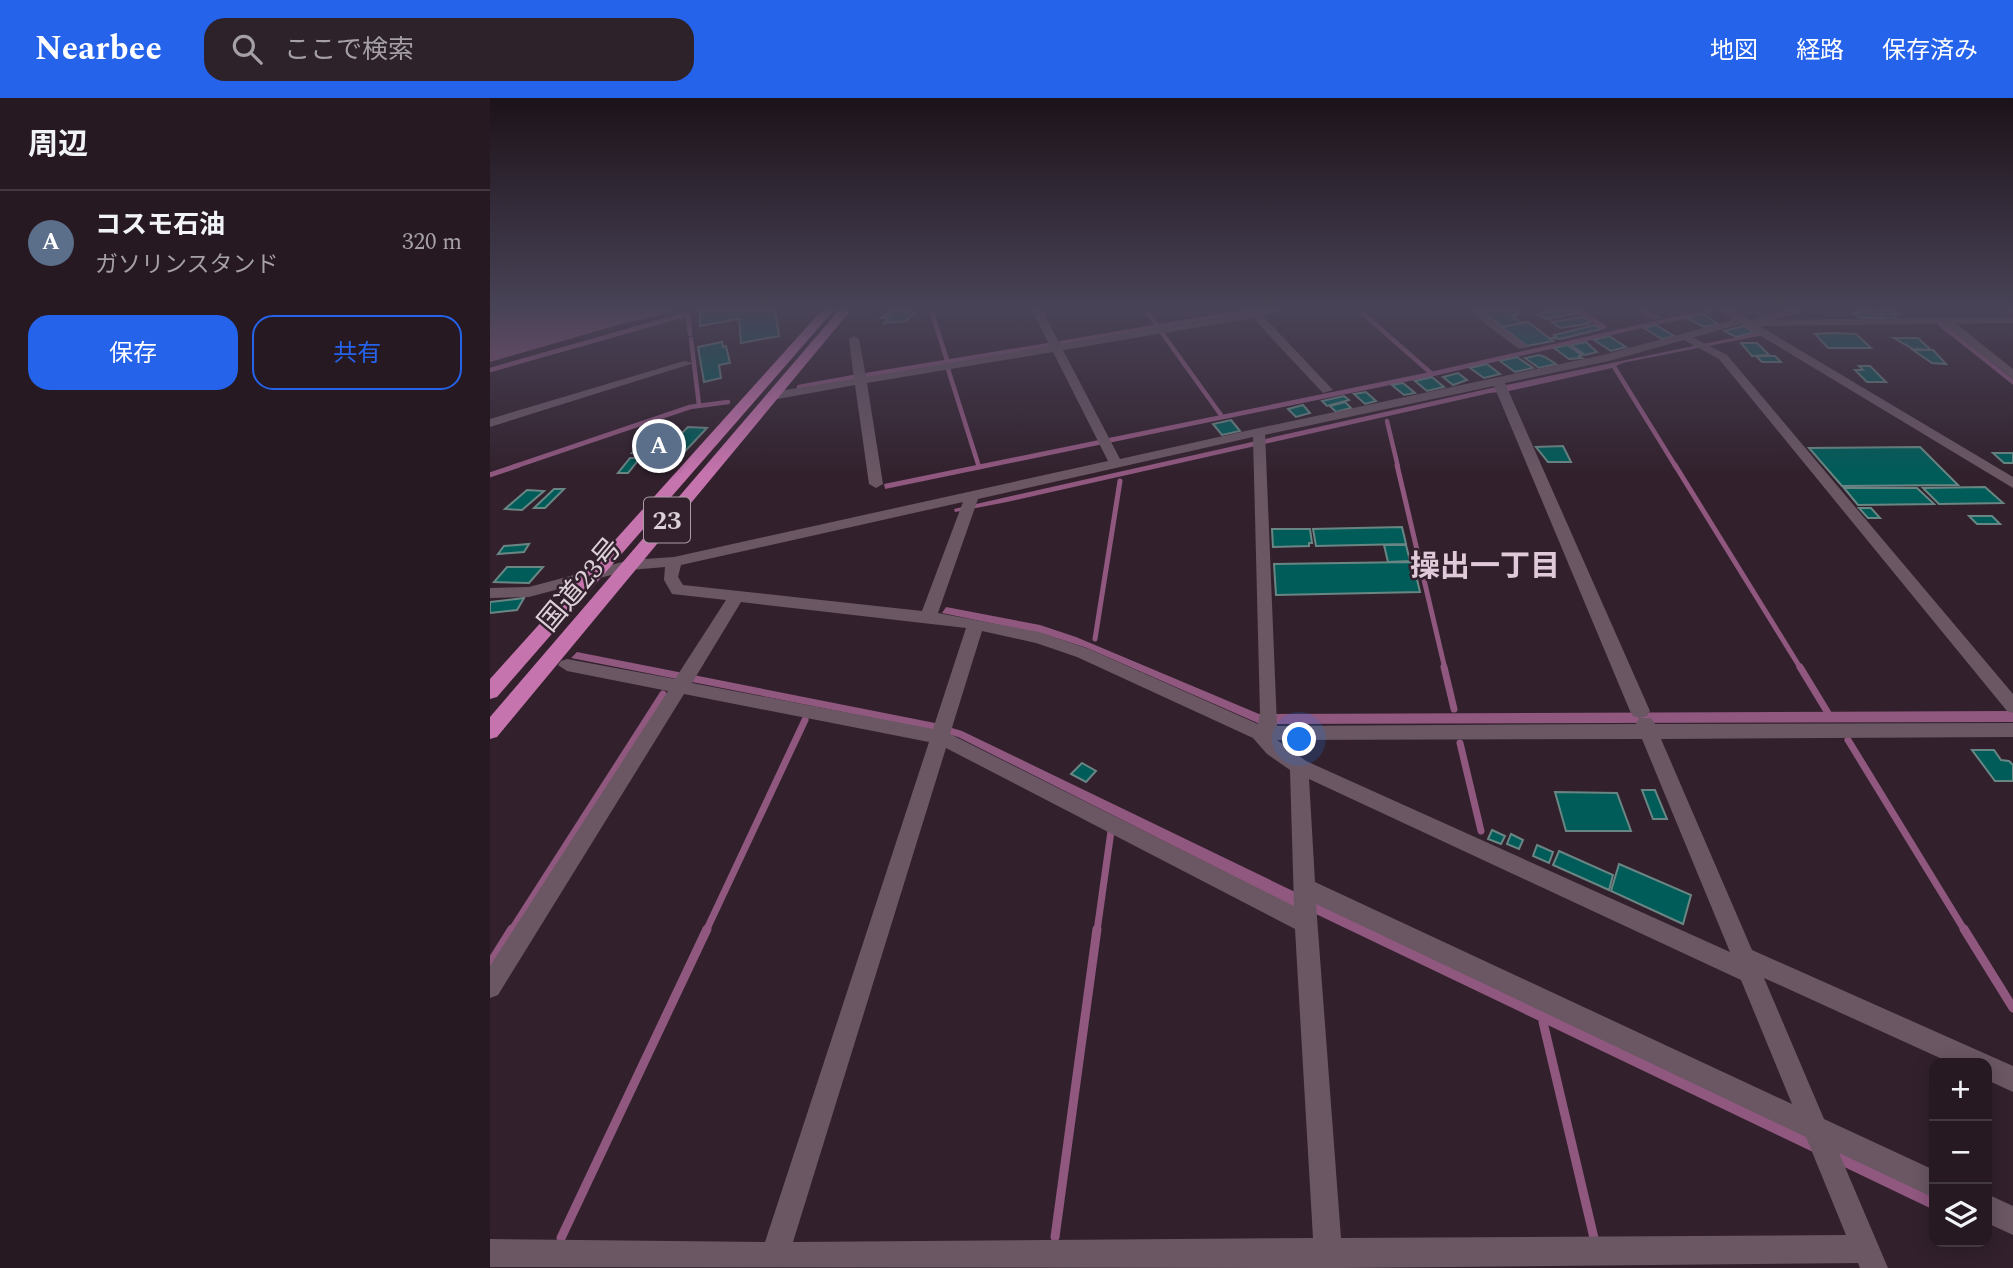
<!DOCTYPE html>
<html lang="ja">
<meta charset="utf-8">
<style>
:root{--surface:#261922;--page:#2e222a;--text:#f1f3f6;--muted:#a4a0a5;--line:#423840;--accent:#2563eb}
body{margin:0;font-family:Spectral,"Noto Sans JP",serif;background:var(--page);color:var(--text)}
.controls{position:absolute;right:21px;bottom:21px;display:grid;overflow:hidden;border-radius:14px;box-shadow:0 4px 18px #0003}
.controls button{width:63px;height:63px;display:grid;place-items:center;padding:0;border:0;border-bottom:2px solid var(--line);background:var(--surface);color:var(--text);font:35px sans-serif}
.you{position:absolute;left:810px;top:642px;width:24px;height:24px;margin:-18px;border:5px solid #fff;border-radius:50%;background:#1a73e8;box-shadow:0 0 0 10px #1a73e833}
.badge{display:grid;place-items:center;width:46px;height:46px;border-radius:50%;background:var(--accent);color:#fff;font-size:23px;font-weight:700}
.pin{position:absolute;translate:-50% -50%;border:4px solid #fff;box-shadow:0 2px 7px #0006}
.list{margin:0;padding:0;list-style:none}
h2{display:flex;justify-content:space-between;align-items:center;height:91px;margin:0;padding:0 28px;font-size:30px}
h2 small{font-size:23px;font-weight:400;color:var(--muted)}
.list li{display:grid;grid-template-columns:46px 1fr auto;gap:21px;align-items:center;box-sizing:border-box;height:105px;padding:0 28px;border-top:2px solid var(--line)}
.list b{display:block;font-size:26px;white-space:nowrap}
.list p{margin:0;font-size:23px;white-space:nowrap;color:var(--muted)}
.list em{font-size:23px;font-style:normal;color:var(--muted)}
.actions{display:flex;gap:14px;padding:21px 28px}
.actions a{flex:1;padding:16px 0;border:2px solid var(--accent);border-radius:21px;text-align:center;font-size:24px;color:var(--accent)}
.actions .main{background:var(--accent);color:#fff}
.icon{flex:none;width:38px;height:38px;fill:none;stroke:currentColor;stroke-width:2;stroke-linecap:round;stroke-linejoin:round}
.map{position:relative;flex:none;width:1523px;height:1170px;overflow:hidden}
header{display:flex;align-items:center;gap:42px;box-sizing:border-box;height:98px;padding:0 35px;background:var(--accent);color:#fff}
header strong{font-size:33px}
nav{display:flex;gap:38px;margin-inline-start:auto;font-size:24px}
.search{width:490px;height:63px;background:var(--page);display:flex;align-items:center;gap:18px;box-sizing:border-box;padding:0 24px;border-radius:21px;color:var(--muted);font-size:26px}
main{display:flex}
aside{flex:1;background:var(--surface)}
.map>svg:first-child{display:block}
</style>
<header>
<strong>Nearbee</strong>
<div class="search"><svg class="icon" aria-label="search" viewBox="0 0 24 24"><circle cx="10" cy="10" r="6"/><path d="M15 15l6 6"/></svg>ここで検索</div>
<nav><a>地図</a><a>経路</a><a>保存済み</a></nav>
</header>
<main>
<aside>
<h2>周辺<small></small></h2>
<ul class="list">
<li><span class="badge" style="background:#5c6f8a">A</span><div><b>コスモ石油</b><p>ガソリンスタンド</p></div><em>320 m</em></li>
</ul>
<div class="actions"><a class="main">保存</a><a>共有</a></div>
</aside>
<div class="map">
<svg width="1523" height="1170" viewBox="0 0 1523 1170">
<rect width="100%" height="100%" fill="#32212d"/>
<!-- water -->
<g fill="#90577f">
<polygon points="0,212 191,212 128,227 0,264"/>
<polygon points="1215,212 1227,213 944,278 395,391 394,386 940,274"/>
<polygon points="1271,234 1274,237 1132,265 1122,270 1019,293 1000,295 517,404 465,414 464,411 997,291"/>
<polygon points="456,509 550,527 586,539 769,616 1518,613 1523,614 1523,624 770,626 597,550 554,536 452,515"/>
<polygon points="87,554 445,625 472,633 803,793 1444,1096 1444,1112 828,817 804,809 468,639 444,632 81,560"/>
</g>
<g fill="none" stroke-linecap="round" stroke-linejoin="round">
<!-- stream-far3 -->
<g stroke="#90577f" stroke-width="4.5">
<polyline points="655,212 667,227"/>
<polyline points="869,212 942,276"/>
<polyline points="1088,212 1114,229"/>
<polyline points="1518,212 1523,215"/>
<polyline points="442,215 457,262"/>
<polyline points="1450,226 1523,284"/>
<polyline points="672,235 731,317"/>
<polyline points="201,241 209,307"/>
<polyline points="571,245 759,213"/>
<polyline points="1123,267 1186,369"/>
<polyline points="458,271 489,369"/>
<polyline points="0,272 194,217 198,217 200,236"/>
<polyline points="377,277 559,247"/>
<polyline points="309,289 364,279"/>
<polyline points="897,323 908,369"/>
<polyline points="23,369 200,309 238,304"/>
</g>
<!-- stream-far2 -->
<g stroke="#90577f" stroke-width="5">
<polyline points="907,367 955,571"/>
<polyline points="1185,367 1311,571"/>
<polyline points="0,377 29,367"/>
<polyline points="605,541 630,383"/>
</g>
<!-- stream-far1 -->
<g stroke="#90577f" stroke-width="7">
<polyline points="954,569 964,611"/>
<polyline points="1310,569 1338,615"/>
<polyline points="1358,642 1475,833"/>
<polyline points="970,645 991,733"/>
<polyline points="21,833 173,596"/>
<polyline points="216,833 315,622"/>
<polyline points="607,833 621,733"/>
</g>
<!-- stream -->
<g stroke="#90577f" stroke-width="9">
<polyline points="1474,831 1523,910"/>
<polyline points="0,866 22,831"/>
<polyline points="1053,924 1104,1140"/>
<polyline points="565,1139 607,831"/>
<polyline points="71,1140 217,831"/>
</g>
</g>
<!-- building -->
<g fill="#005c59" stroke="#698684" stroke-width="2">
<polygon points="285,212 289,238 251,245 249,221 210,228 210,213"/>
<polygon points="405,212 418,212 425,214 416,223 394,225 398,220 391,220"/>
<polygon points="990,212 1023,212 1029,216 1022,218 1032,225 1012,229"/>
<polygon points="1071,212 1083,212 1088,215 1056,221 1048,216"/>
<polygon points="1391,212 1402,212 1408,216 1401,216 1407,221 1392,220 1389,216 1392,216 1388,213"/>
<polygon points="1380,213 1389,220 1370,220 1363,215"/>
<polygon points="1214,216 1228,226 1214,229 1197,220"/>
<polygon points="1093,219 1100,224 1096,225 1098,226 1070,230 1062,224"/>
<polygon points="1038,224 1063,243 1037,248 1012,229"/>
<polygon points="1105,227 1111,231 1070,241 1061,240 1066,239 1064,237"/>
<polygon points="1166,227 1184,238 1172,241 1154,230"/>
<polygon points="1253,228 1264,234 1246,239 1234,233"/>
<polygon points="1344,235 1366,236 1381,250 1338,250 1325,236"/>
<polygon points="1119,238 1136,249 1121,253 1104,242"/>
<polygon points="1404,240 1428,240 1441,252 1423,251"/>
<polygon points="232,244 233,249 236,248 240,265 229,267 231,280 214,284 208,249"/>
<polygon points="1096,244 1107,254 1095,257 1081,247"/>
<polygon points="1251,245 1267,245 1279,257 1262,258"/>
<polygon points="1077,247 1092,257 1089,258 1092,260 1079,261 1064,250"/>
<polygon points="1423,252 1443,252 1456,266 1442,265"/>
<polygon points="1049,257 1055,259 1066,266 1049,270 1035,260"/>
<polygon points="1266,258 1285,258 1291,264 1272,264"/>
<polygon points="1027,259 1043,270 1025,274 1010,263"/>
<polygon points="997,266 1010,276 994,280 980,270"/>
<polygon points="1369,268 1380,268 1396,284 1377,284 1365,272 1373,272"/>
<polygon points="968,275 977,282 963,287 953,279"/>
<polygon points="942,279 954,289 937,293 925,283"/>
<polygon points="913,285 925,295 914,297 902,287"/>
<polygon points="876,294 886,303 875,306 864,296"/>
<polygon points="854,298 859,302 837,308 832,303"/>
<polygon points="855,304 861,310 846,314 840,308"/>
<polygon points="813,307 820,315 806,319 798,311"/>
<polygon points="741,322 750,333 732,337 723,326"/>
<polygon points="198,329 217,330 184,365 165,365 173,356 155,355 171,338 166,338 169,336 191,336"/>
<polygon points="159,338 170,338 154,355 142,355"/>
<polygon points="1073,348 1081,364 1058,364 1046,349"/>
<polygon points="1430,349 1468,387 1352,388 1319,350"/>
<polygon points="1503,355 1523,355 1523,365 1514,365"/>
<polygon points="140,360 150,360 138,375 128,375"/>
<polygon points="1495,389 1513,405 1449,406 1433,390"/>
<polygon points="1354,390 1427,390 1444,406 1368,407"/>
<polygon points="64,391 74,391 55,410 44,410"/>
<polygon points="37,392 54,393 32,412 15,411"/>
<polygon points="1369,410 1381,410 1390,420 1378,420"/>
<polygon points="1479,418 1502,418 1510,426 1487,426"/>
<polygon points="912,429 916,446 826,448 823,431"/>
<polygon points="782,431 820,431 822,445 819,445 819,448 783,449"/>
<polygon points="39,446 34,454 8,456 14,448"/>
<polygon points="894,447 916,447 920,463 898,464"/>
<polygon points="923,464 930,494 786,497 784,466"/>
<polygon points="17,469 53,469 39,485 4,484"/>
<polygon points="34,500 27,512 0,515 0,504"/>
<polygon points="1482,652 1504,652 1511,662 1519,663 1523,667 1523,683 1505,683"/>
<polygon points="592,665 606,673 596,684 581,676"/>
<polygon points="1152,692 1165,692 1177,721 1163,721"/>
<polygon points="1065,694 1127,695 1141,733 1076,733"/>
<polygon points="1002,732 1015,738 1011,746 998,741"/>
<polygon points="1021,736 1033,742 1029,751 1017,746"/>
<polygon points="1047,747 1063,754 1059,765 1043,758"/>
<polygon points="1069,753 1123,777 1119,792 1063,767"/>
<polygon points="1129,766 1201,797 1193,826 1121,793"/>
</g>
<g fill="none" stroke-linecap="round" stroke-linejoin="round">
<!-- minor -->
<g fill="#6b5764" fill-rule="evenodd">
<path d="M542,212h10l18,34 188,-32 -1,-2h38l-22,6 70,74 -10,3 -70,-75 -190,32 57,109 139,-31 6,4 12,294 359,-2 3,-6h12l4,6 358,-1v14l-352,2 91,211 261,116v26l-26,-12v-17h-36l-187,-85 60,141 110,51v28l-95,-45 49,115h-28l-2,-5 -515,5 -853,-1v-28l275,3 164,-500 -245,-48 -186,301 -8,3v-32l178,-275 -101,-20 -9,-6 3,-4 6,-2 108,20 51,-79 -54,-6 -8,-14 1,-13 -35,3 -101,27 -39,1v-10l39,-1 101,-27 44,-3 434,-96 -55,-109 -186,31 16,101 -7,4 -7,-4 -14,-99 -83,15 -6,-4 6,-4 82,-13 -5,-40 5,-3 5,3 7,38 184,-31zM763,339l7,276 -2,11 -169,-75 -50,-17 -101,-19 40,-114zM473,404l-41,109 -239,-26 -5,-8 3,-12zM251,504l225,26 -33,101 -241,-46zM492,533l54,12 41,14 176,81 14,16 23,16 4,136 -344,-172zM1152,641l88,213 -424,-191 -29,-21zM456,650l349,181 18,309 -520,4zM819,681l432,201 51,124 -477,-222zM826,806l490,233 40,98 -505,3z"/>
<polygon points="977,212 988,212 1039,249 1029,251"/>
<polygon points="1145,212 1158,212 1172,220 1163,222"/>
<polygon points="1523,219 1523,225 1260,228 1255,225 1260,222"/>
<polygon points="1196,236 1237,257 1523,596 1523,615 1517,613 1229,261 1192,241 1192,237"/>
<polygon points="194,263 204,265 0,329 0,321"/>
<polygon points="1497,1096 1523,1108 1523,1137 1497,1125"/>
</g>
<!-- tertiary -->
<g fill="#6b5764" fill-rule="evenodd">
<polygon points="1229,212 1243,212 1260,222 1298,212 1317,212 1268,227 1523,379 1523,390 1251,226 1119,263 1015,285 1160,613 1157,618 1150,620 1143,618 1140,613 1004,288 769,338 762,334 769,330 1113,257 1243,222"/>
<polygon points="1451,220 1459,220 1523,271 1523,281 1451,224"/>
</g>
<!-- trunk -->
<g fill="#c674ae" fill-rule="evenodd">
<polygon points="332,212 344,212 7,599 0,601 0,581"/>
<polygon points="349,212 361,212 7,639 0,641 0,619"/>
</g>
</g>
<!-- sky -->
<linearGradient id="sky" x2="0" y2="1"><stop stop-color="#1c1219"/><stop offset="0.56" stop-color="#494357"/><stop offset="1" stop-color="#494357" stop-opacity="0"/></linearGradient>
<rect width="1523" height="376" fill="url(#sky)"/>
<g text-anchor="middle" stroke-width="5" stroke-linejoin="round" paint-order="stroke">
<!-- shield labels -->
<rect fill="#32212d" stroke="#aa9ca5" stroke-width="2" x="154" y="399.5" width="46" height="45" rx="5"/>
<g font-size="26" font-weight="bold" fill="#ddd1d9">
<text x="177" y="431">23</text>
</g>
<!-- street labels -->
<g font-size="28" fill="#ddd1d9" stroke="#32212d">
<text transform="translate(89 486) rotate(-50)" y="10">国道23号</text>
</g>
<!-- neighbourhood labels -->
<g font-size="30" font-weight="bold" fill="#e0c9d8" stroke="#32212d">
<text x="995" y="478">操出一丁目</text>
</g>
</g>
</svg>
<div class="controls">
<button>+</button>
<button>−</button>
<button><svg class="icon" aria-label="layers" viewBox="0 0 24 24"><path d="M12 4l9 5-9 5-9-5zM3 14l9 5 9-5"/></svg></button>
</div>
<div class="you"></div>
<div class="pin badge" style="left:169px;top:348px;background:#5c6f8a">A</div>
</div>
</main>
